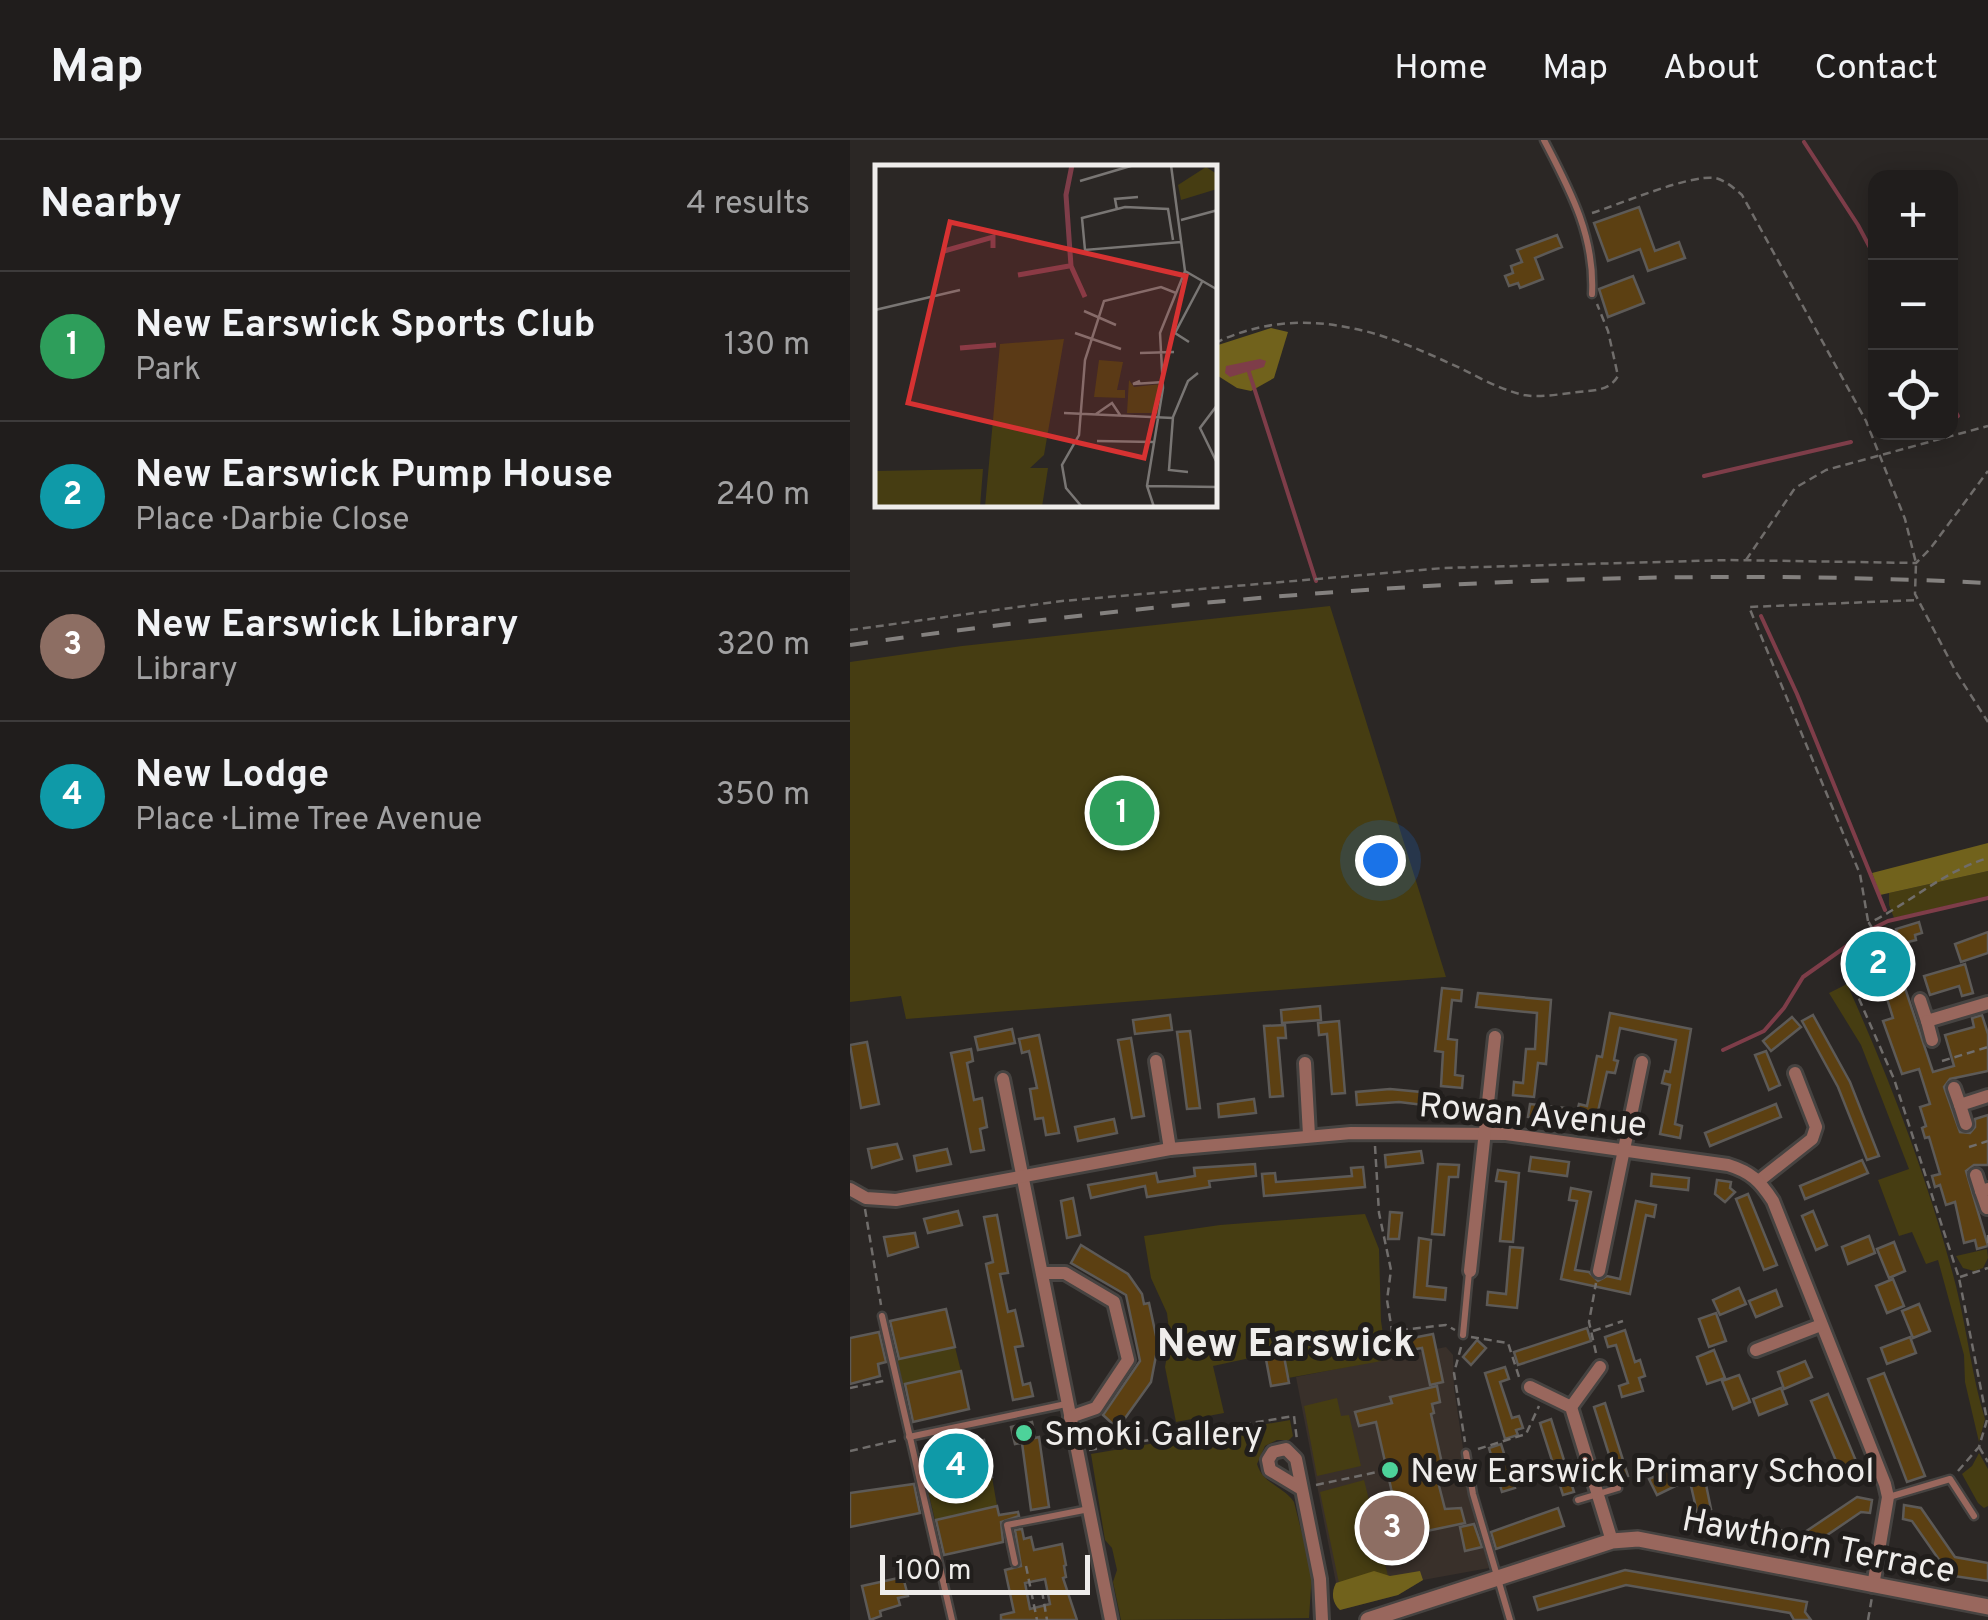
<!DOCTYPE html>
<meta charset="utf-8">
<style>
:root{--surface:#201d1c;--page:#282625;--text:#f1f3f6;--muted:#a2a2a3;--line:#3d3b3b;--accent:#4dd39a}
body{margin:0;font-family:Overpass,sans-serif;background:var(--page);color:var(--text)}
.controls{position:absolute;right:30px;top:30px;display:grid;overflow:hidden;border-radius:20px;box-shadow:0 5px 25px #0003}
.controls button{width:90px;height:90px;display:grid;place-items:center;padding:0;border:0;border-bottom:2px solid var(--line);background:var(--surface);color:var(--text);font:50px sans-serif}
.scale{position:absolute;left:30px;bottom:25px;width:210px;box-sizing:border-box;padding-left:10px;border:5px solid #efedeb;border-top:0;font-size:28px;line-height:35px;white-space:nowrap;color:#efedeb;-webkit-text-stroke:8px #211e1c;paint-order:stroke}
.you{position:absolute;left:530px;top:720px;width:35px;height:35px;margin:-25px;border:8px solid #fff;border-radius:50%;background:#1a73e8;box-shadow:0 0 0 15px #1a73e833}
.badge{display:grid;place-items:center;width:65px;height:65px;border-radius:50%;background:var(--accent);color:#fff;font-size:32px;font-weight:700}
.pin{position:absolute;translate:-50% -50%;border:5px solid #fff;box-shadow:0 2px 10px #0006}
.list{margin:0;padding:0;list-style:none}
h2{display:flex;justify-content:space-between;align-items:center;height:130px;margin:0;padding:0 40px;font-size:42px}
h2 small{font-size:32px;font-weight:400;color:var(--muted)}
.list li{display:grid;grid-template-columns:65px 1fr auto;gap:30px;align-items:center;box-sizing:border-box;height:150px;padding:0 40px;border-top:2px solid var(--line)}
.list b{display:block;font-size:38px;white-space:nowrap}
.list p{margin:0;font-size:32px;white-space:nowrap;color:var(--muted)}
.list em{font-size:32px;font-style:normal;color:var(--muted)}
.icon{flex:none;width:55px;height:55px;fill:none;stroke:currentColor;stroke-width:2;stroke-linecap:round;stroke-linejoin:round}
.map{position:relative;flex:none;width:1138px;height:1480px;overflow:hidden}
header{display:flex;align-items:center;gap:60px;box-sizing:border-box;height:140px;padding:0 50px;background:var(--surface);border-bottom:2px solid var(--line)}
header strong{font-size:48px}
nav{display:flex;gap:55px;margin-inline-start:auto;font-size:35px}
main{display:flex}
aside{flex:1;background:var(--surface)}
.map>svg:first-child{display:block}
</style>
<header>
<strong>Map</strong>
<nav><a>Home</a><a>Map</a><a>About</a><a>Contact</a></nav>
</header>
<main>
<aside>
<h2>Nearby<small>4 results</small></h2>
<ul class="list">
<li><span class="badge" style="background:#2e9e5b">1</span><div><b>New Earswick Sports Club</b><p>Park</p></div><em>130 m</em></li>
<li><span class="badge" style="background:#0f9aa8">2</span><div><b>New Earswick Pump House</b><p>Place · Darbie Close</p></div><em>240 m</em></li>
<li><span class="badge" style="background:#8d6e63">3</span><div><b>New Earswick Library</b><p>Library</p></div><em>320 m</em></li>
<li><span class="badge" style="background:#0f9aa8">4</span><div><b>New Lodge</b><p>Place · Lime Tree Avenue</p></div><em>350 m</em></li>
</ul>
</aside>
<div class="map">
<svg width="1138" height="1480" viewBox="0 0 1138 1480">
<rect width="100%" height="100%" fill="#2b2725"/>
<!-- built -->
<polygon fill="#39302a" points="596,1207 603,1215 604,1248 621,1361 639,1428 573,1440 548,1455 490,1470 483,1458 486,1443 446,1237"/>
<!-- green -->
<g fill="#463d12">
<polygon points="480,466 596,837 56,879 51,856 0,862 0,522 112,506"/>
<polygon points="1138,731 1138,756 1044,778 1039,765 1039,753"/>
<path d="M997,844c44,98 82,198 109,302 11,44 16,91 29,133l-6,23 -14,-60 -1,-27 -26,-95 -12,4 -14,-32 -13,4 -21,-56 31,-11 -48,-124 -32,-52z"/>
<polygon points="515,1074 529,1109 531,1181 537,1220 438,1238 432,1211 363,1226 374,1273 326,1282 315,1227 320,1198 317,1173 301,1138 294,1096 370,1085"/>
<polygon points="1137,1109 1138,1118 1133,1128 1124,1131 1113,1128 1106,1116"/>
<polygon points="105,1207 111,1231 53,1245 47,1219"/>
<polygon points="487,1258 491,1276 499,1275 511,1326 467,1336 454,1266"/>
<path d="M440,1280l3,16 -4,4h-12l-12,6 -8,18c6,20 26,22 37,38l18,71 -3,45 -188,2 -8,-38 4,-12 -5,-22 -7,-8 -14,-86z"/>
<polygon points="1129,1313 1138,1329 1138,1366 1134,1368 1128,1363 1112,1334 1122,1326"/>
<polygon points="142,1337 147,1366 85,1380 78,1351"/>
<polygon points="514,1340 538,1436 490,1448 470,1352"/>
</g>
<!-- forest -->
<g fill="#71621c">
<polygon points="421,188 438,192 424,238 401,251 387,248 365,234 365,206"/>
<polygon points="1138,703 1138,731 1030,755 1022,733"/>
<path d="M524,1431l16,5 30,-5 3,9 -25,15 -58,15c-8,-7 -9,-18 -4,-27z"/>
</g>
<!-- water -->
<polygon fill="#7e3d49" points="410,219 416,221 414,227 380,237 375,233 376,226"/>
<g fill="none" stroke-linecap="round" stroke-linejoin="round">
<!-- stream -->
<g stroke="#7e3d49" stroke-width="4">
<polyline points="954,2 1008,85 1026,119"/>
<polyline points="399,232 466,441"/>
<polyline points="1100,262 1108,276 1100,281"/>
<polyline points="1043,293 1047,292"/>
<polyline points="854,336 1001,302"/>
<polyline points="911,476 947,554 1035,770"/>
<polyline points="873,910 914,891 934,868 953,837 1018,791 1038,781 1138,758"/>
</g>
</g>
<!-- building -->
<g fill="#5c4012" stroke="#5d5a57" stroke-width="2.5" fill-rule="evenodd">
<polygon points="789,67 805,111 829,102 835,118 798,131 790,109 758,121 744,83"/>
<polygon points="707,95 712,107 685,118 693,139 670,148 668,143 659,146 655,136 663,133 661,126 672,122 667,110"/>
<polygon points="783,136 794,163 758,177 749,149"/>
<polygon points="1069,782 1072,793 1065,795 1066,800 1050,804 1046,789"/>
<polygon points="1138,792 1138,813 1111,822 1105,804"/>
<polygon points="1039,815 1047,844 1053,842 1083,932 1104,926 1095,895 1124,887 1122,878 1132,875 1138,894 1138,931 1100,939 1094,947 1110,992 1120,993 1125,987 1125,979 1138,975 1138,1025 1124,1025 1116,1031 1138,1106 1127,1109 1125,1100 1114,1103 1105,1062 1096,1065 1090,1045 1085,1047 1082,1036 1090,1034 1079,997 1075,998 1072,988 1076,986 1070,967 1080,964 1069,929 1052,934 1033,881 1043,878 1028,829 1017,832 1014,821"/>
<polygon points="1115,824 1123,853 1112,856 1109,846 1080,855 1074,836"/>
<polygon points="592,848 612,850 611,861 602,860 598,899 607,900 605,935 613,936 612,948 591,946 593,912 585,911"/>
<polygon points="628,853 701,860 696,924 688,923 684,957 663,955 664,942 673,943 676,909 685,909 687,873 626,867"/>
<polygon points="470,866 471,880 432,883 431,870"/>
<polygon points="760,873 841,889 825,984 832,986 830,998 810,994 820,945 812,943 815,931 820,932 826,900 770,888 764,920 768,921 765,933 757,932 746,980 726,976 729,964 737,966 747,916 752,917"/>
<polygon points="320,875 322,890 285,894 283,880"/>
<polygon points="963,875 1000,942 1029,1016 1017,1020 988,947 952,881"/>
<polygon points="942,877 951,887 921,911 913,901"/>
<polygon points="489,881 495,953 482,954 477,894 469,895 468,883"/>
<polygon points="435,885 436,898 428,898 433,956 420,957 414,886"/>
<polygon points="162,889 165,903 128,910 125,897"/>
<polygon points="340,891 350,968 337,969 327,892"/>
<polygon points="189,895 209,993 196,995 193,978 185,979 180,949 187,948 179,911 172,913 169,899"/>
<polygon points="281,898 294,976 282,978 268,900"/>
<polygon points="17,902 29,964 11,968 0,905"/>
<polygon points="121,909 123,921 117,923 124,960 132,958 137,987 130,989 134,1010 121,1012 101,913"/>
<polygon points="916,911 930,945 919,950 905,915"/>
<polygon points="540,949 592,954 591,967 549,962 507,965 506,952"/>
<polygon points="404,959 406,973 369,977 368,964"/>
<polygon points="680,964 717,968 716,981 678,977"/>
<polygon points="926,964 931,977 860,1006 855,993"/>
<polygon points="264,979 267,993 228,1001 225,987"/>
<polygon points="47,1004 52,1019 22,1028 18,1009"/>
<polygon points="97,1009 101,1024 67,1031 64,1016"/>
<polygon points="571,1011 573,1023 536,1027 535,1015"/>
<polygon points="681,1017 719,1022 717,1036 679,1031"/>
<polygon points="1012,1020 1018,1033 955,1059 950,1046"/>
<polygon points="405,1024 406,1036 359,1041 360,1047 297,1057 295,1046 241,1058 238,1045 306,1033 308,1042 345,1036 344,1028"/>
<polygon points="588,1024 609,1025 608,1037 599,1037 594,1095 582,1094"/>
<polygon points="513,1027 515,1047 414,1056 412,1034 425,1033 426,1042 502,1036 501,1028"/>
<polygon points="648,1030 669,1033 663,1102 650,1101 656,1042 646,1041"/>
<polygon points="802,1034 839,1038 838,1050 801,1046"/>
<polygon points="867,1040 881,1042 880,1048 885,1052 875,1062 865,1054"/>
<polygon points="721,1048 741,1052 725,1130 739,1132 748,1141 757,1136 770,1139 786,1061 806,1065 804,1077 796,1075 780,1154 711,1139 727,1061 719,1060"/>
<polygon points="898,1054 927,1125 914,1130 886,1059"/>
<polygon points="223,1058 230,1095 217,1098 211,1061"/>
<polygon points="108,1071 112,1085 78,1093 74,1079"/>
<polygon points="963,1071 977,1105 966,1110 952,1076"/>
<polygon points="540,1072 552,1073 549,1099 538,1099"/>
<polygon points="147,1075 158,1133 150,1134 158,1172 165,1170 173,1206 165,1207 173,1245 180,1243 183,1256 163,1260 136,1124 143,1122 134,1077"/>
<polygon points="65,1093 68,1107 38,1116 34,1097"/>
<polygon points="1019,1096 1025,1113 998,1124 992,1107"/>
<polygon points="569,1098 581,1100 577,1146 596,1148 595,1160 564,1157"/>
<polygon points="1044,1102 1055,1131 1039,1138 1027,1109"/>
<polygon points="231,1105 278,1134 292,1154 294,1164 299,1163 308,1205 301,1242 273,1281 269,1278 265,1286 253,1275 290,1221 276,1155 221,1123"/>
<polygon points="660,1107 673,1108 667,1168 637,1165 638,1152 656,1154"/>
<polygon points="1043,1139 1054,1166 1037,1173 1026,1146"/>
<polygon points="889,1148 896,1164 870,1175 863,1160"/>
<polygon points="926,1150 932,1166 906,1177 899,1161"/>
<polygon points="1069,1164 1080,1191 1063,1198 1052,1171"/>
<polygon points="96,1169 105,1207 49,1219 40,1181"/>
<polygon points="866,1173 876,1201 859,1207 849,1179"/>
<polygon points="737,1188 741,1201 668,1225 664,1212"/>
<polygon points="775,1190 785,1222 790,1220 795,1236 789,1238 793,1251 772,1257 769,1246 778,1243 766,1205 758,1207 755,1197"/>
<polygon points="29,1192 36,1222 28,1224 30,1236 0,1244 0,1198"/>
<polygon points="583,1194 593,1242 580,1245 572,1208 554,1211 552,1200"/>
<polygon points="1060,1197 1066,1213 1037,1224 1031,1208"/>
<polygon points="627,1200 636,1208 621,1225 613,1217"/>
<polygon points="864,1210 875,1238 857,1244 847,1217"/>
<polygon points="433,1211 439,1243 421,1246 415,1214"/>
<polygon points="955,1221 962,1237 934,1249 928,1232"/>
<polygon points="655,1227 659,1239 650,1242 662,1278 669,1276 673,1288 666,1290 668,1295 655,1299 635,1233"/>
<polygon points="111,1231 119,1269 63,1282 55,1244"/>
<polygon points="1034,1233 1075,1336 1057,1342 1018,1239"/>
<polygon points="889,1235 900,1262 883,1269 872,1241"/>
<polygon points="587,1246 590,1262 582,1264 584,1273 581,1274 593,1328 585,1330 595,1369 611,1368 615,1383 572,1392 571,1387 535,1396 532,1383 548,1379 526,1282 509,1286 505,1272 542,1263 540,1257"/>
<polygon points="931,1248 937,1264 909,1275 903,1259"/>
<polygon points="978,1254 1006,1321 989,1328 961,1261"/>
<polygon points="755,1263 778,1336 767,1340 744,1267"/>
<polygon points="701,1279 724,1352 713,1355 690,1283"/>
<polygon points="182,1282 185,1298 189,1297 199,1367 181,1370 172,1303 165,1304 161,1287"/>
<polygon points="134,1300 142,1337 79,1351 71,1314"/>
<polygon points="651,1304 665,1348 652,1352 639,1308"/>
<polygon points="829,1325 836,1341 807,1355 799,1339"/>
<polygon points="853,1330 861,1369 847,1372 838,1333"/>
<polygon points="64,1344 70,1373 0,1387 0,1353"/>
<polygon points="1007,1357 1022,1360 1020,1373 1011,1372 967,1402 966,1411 863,1393 864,1389 860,1388 862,1378 952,1394"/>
<polygon points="1054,1365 1071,1368 1105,1417 1138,1423 1138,1441 1090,1434 1092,1424 1062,1381 1053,1379"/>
<polygon points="147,1366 149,1375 168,1372 169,1376 151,1382 153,1402 94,1415 86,1380"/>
<polygon points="708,1368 714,1386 646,1409 641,1392"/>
<polygon points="624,1384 632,1407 615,1411 610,1387"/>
<path d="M172,1389l2,10 7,-2 3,13 28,-6 4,21 -2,1 2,11 -3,1 14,42h-76v-5l13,-3 -9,-42 16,-4 -6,-36zM195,1439l5,25 -20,5 -5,-26z"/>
<polygon points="775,1430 957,1462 955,1472 961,1480 944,1480 940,1473 776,1445 688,1470 684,1457"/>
<polygon points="53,1437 58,1456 48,1458 50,1465 30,1471 31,1476 20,1480 12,1446"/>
</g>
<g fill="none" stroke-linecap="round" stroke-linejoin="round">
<defs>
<g id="service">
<path d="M694,0c26,50 51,96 48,154"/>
<polyline points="32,1176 102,1480"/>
<polyline points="613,1195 619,1132"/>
<polyline points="59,1297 216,1264"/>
<polyline points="616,1313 623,1354 660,1480"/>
<polyline points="1039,1357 1100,1339 1124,1376"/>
<polyline points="728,1360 768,1348"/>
<polyline points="165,1423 157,1385 239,1369"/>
</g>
<g id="minor">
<polyline points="1070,860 1077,881 1138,863"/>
<polyline points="1077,881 1082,900"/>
<polyline points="306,921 320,1009"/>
<polyline points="455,923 459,995"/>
<polyline points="153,939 261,1480"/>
<polyline points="1104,948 1110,965"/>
<polyline points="1116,984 1110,965 1138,956"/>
<polyline points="1126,1035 1131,1051"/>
<polyline points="910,1040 962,999 966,987 945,933"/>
<path d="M0,1049l16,9 30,2 274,-51 181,-16 155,1 222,31c23,7 32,16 45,36l112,283 3,13 -15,89"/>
<polyline points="1137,1068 1131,1051 1138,1049"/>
<polyline points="620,1131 645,897"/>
<polyline points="749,1131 792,922"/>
<polyline points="192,1133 215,1133 264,1162 278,1220 246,1268 220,1277"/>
<polyline points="906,1210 971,1185"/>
<polyline points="680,1247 721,1267 762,1401"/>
<polyline points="721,1267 750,1227"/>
<polyline points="450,1348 420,1330 418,1320 423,1312 436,1309 446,1319 470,1439 472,1480"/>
</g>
<polyline id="tertiary" points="518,1480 762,1401 788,1399 1138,1467"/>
</defs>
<!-- service casing -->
<use href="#service" stroke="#464341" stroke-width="11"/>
<!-- minor casing -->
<use href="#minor" stroke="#464341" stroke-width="18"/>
<!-- tertiary casing -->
<use href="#tertiary" stroke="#464341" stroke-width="20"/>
<!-- path -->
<g stroke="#706d6b" stroke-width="2.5" stroke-dasharray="8 5" stroke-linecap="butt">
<path d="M742,73c26,-8 98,-39 123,-35 10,2 19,10 27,17l124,226 39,98 11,44 -1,31 41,78 32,50"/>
<path d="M365,203c44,-21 88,-25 136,-15 37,7 74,24 109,40 20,10 41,22 64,27 17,3 36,-1 54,-3 17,-2 31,-1 40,-16l-10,-45 -11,-27"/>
<polyline points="896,420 945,348 976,330 1138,286"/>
<polyline points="0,490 212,461 594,428 880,420 1066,423 1080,409 1138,331"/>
<polyline points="1018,781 1010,734 899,467 1068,460"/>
<polyline points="1092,921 1138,907"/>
<polyline points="525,1006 529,1073 541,1130 537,1160 542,1191 596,1185 605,1190"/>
<polyline points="1119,1007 1138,1001"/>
<polyline points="15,1069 31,1165"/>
<polyline points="1138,1095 1138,1103"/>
<polyline points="1110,1137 1138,1128"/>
<polyline points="743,1191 773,1181"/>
<polyline points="542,1193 546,1218"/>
<polyline points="621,1197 658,1203 670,1240"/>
<polyline points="611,1207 604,1233 615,1302"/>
<polyline points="746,1213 739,1182 746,1143"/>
<polyline points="0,1248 38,1240"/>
<polyline points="1129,1307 1138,1322"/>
<polyline points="628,1309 676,1294 689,1266"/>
<polyline points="239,1310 444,1276 447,1300"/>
<polyline points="0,1311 48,1300"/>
<path d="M1108,1331l21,-24 8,-27 -28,-142 -65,-199 -41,-94 5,-17 23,-26 -12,-19c41,-20 75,-52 119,-65"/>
<polyline points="466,1345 532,1331"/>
<polyline points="176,1426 187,1480"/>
<polyline points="192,1451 197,1480"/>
<polyline points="1018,1480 1022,1457"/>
</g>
<!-- service -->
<use href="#service" stroke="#99675d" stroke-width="6"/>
<!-- minor -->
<use href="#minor" stroke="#99675d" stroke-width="12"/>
<!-- tertiary -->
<use href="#tertiary" stroke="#99675d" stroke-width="15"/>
<!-- rail -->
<path stroke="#84817f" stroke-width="4" stroke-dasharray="18 18" stroke-linecap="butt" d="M0,505c378,-54 757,-81 1138,-62"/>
</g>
<!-- markers -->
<g fill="#4dd39a" stroke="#211e1c" stroke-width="4">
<circle cx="174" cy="1293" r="10"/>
<circle cx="540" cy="1330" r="10"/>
</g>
<g text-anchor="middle" stroke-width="10" stroke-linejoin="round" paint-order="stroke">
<!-- street labels -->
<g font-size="35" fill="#efedeb" stroke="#211e1c">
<text transform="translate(683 974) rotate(5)" y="12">Rowan Avenue</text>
<text transform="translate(969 1404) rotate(11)" y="12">Hawthorn Terrace</text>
</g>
<!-- poi labels -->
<g font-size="35" fill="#efedeb" stroke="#211e1c" text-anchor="start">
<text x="194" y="1305">Smoki Gallery</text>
<text x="560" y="1342">New Earswick Primary School</text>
</g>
<!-- quarter labels -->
<g font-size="40" font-weight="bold" fill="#efedeb" stroke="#211e1c">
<text x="436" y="1216">New Earswick</text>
</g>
</g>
<!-- overview -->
<g transform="translate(25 25)">
<rect width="342" height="342" fill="#2b2725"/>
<path d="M331,2l11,7v15l-36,11 -3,-15zM189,174l-20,116 -14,13h18l-6,39h-57l15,-163zM224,195l24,2 -6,28h8v8l-31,-1zM254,215l5,7 27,-3 -3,29h-31zM108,304l-3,38h-105v-36z" fill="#463d12"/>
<path fill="none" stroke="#7e3d49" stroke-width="5" d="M197,0l-6,30 5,71 14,31M69,86l49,-14v11M143,110l51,-9M85,183l36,-3"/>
<path fill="none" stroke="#797674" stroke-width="2.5" d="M205,16l54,-16M242,45l-2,-11 23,-2M306,55l37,-10M298,75l-5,-31 -43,-2 -43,11 3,32 96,-8M310,106l33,19M0,145l85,-20M209,146l32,14M200,168l46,16M314,177l-14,-9 28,-53M265,188l34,-1M265,216l-7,3 31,-2M343,239l-18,24 18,37M189,248l109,5M221,249l16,-11 8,12M222,276l57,1M313,307l-19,-2 4,-53 15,-36 10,-8M272,321l71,1M207,342l-16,-19 -4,-23 17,-30 6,-75 19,-59 57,-14 15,6M279,342l-7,-21 16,-98 -3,-55 25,-62 -14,-106"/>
<path fill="#d73232" fill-opacity="0.15" stroke="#d73232" stroke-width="5" d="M75,57l236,54 -42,182 -236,-55z"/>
<rect width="342" height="342" fill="none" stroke="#efedeb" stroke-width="5"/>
</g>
</svg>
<div class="controls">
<button>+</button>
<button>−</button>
<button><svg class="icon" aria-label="locate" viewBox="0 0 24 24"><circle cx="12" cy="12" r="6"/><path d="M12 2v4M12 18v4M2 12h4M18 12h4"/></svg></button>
</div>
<div class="scale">100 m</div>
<div class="you"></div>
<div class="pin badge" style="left:272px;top:673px;background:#2e9e5b">1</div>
<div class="pin badge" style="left:1028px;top:824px;background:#0f9aa8">2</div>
<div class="pin badge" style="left:542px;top:1388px;background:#8d6e63">3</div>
<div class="pin badge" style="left:106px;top:1326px;background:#0f9aa8">4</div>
</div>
</main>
